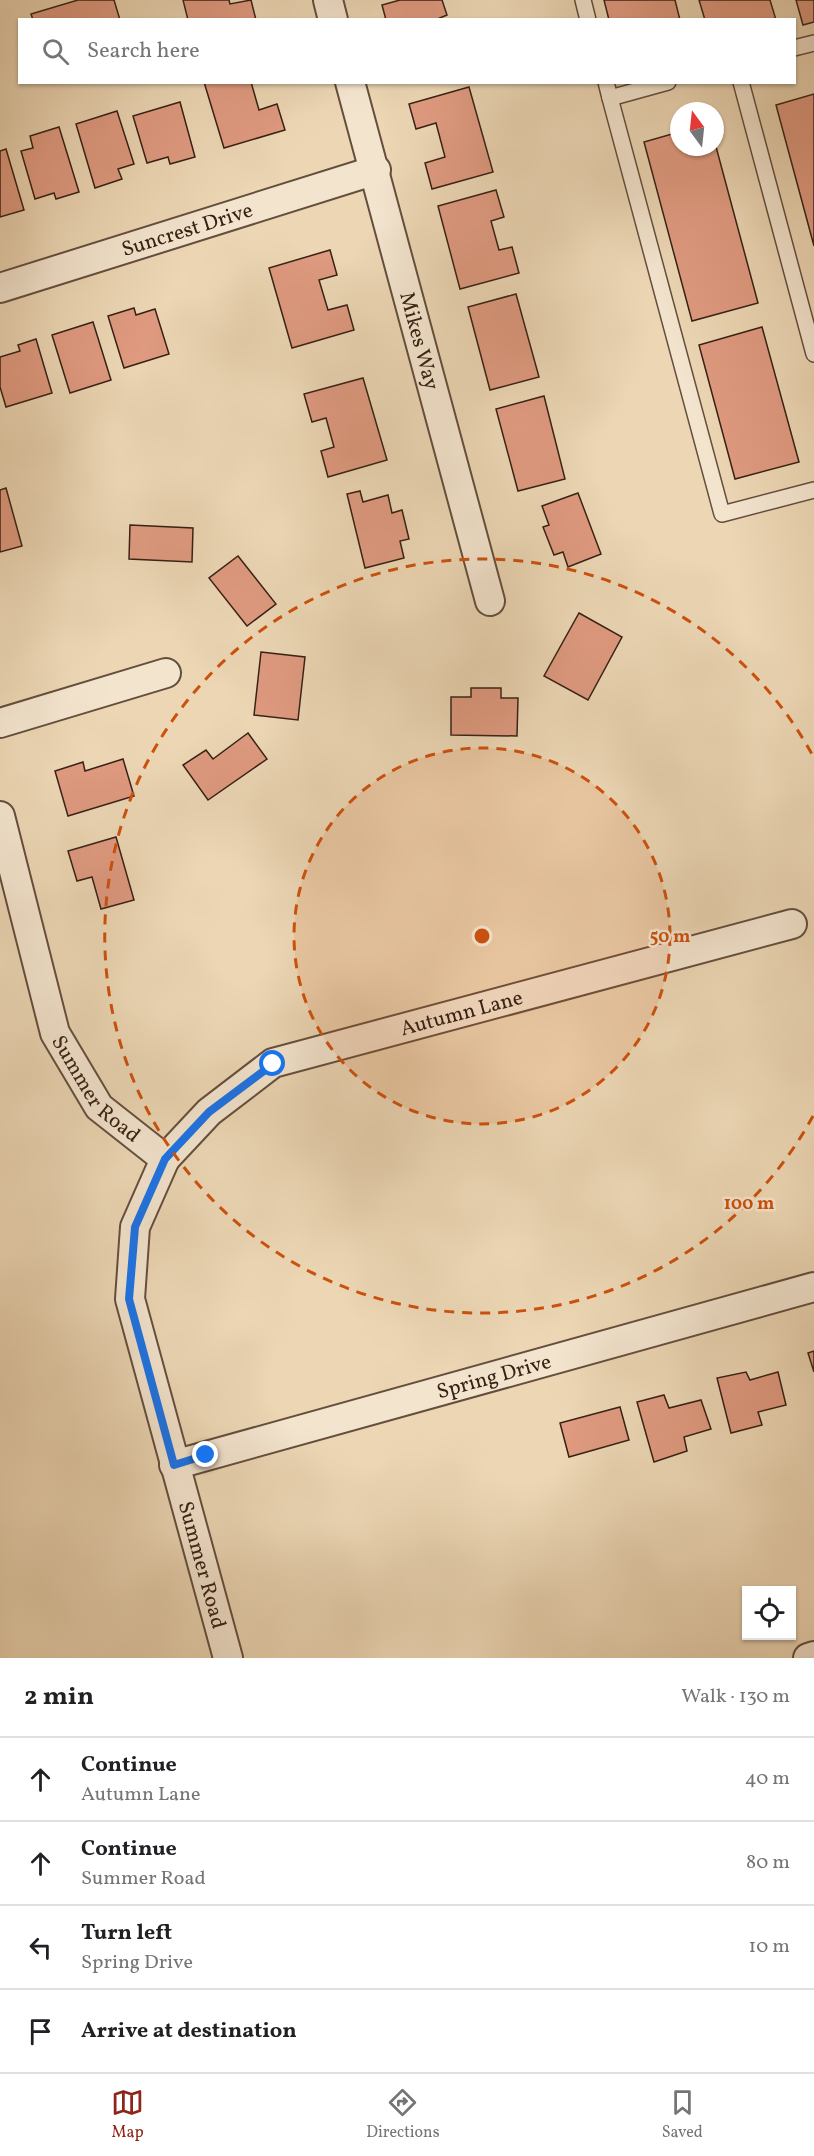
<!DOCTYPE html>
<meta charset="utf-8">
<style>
:root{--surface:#fff;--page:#f6f6f6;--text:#202124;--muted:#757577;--line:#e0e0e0;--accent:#8f2418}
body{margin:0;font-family:Vollkorn,serif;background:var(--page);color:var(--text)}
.controls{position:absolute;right:18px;bottom:18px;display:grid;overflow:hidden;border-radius:0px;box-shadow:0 2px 4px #0004}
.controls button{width:54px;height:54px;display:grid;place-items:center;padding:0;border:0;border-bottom:2px solid var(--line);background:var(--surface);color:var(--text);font:30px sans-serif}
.compass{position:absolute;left:670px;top:102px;width:54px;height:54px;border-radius:50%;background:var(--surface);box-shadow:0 2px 4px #0004;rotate:345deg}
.stop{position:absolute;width:18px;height:18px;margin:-14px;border:4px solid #1a73e8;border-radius:50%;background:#fff}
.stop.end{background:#1a73e8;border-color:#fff;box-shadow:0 2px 6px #0008}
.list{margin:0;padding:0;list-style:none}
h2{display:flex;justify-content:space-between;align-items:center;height:78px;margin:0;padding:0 24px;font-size:26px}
h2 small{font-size:20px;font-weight:400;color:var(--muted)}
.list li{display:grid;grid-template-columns:39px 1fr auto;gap:18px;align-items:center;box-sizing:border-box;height:84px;padding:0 24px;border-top:2px solid var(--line)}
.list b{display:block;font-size:22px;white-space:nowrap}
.list p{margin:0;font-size:20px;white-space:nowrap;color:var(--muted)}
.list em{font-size:20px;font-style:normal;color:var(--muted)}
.icon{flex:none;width:33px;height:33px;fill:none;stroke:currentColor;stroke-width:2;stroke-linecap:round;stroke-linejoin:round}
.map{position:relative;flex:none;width:814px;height:1658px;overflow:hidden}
.search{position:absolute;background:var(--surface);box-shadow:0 2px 4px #0004;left:18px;right:18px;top:18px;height:66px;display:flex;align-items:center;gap:15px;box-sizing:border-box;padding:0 21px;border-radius:0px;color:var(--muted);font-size:22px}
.sheet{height:414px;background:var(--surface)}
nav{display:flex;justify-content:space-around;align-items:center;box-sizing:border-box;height:84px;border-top:2px solid var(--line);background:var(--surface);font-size:16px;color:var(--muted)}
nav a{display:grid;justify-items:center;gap:3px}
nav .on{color:var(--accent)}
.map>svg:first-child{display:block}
</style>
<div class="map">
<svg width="814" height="1658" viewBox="0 0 814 1658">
<rect width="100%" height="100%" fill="#ecd6b4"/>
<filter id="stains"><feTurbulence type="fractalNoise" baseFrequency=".00333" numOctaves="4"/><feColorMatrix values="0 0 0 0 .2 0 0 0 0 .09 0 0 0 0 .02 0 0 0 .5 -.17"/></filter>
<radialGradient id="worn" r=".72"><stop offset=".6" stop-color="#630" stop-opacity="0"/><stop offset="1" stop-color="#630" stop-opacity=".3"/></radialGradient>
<!-- building -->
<g fill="#df9a80" stroke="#372115" stroke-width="1.5">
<polygon points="78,0 114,0 120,20 33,20 31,14"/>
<polygon points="183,0 229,0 230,4 251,0 256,20 188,20"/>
<polygon points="400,0 442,0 447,15 435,20 386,20 382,5"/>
<polygon points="604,0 675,0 680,20 609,20"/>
<polygon points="699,0 770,0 776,20 705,20"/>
<polygon points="796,0 814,0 814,22 803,25"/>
<polygon points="204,82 251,82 259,110 277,104 285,130 224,148"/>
<polygon points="469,87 493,172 432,189 425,163 445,157 436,123 416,129 409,104"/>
<polygon points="814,94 814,246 776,105"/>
<polygon points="180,102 195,157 170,164 168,157 147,163 133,116"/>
<polygon points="117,111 134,164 118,169 122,179 95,188 76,124"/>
<polygon points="59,127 79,192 56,199 54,193 35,199 21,151 33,148 30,136"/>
<polygon points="679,132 679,147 715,147 715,143 758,303 692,321 644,142"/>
<polygon points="6,149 24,210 0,217 0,151"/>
<polygon points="496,190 504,217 491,221 499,250 512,247 519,273 460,289 438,206"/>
<polygon points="330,250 337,275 319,280 328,310 347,305 354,330 292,348 269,268"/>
<polygon points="516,294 539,377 490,390 468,307"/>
<polygon points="134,308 136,315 155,309 169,354 124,368 108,316"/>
<polygon points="93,322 111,380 70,393 52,335"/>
<polygon points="762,327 799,462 735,479 699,345"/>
<polygon points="36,339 52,393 6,407 0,387 0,357 20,351 18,345"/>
<polygon points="363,378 387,460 328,477 321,451 334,447 326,418 312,422 304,394"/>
<polygon points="544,396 565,479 518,491 496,409"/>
<polygon points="6,488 22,546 0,552 0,490"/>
<polygon points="360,491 363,502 388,495 392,513 402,510 409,539 400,541 404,558 365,568 347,494"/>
<polygon points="578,493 601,554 568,567 563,552 554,555 543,527 549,525 542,506"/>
<polygon points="130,525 193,528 192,562 129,559"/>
<polygon points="238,556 276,604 247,626 209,578"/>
<polygon points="579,613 622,637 588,700 544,676"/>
<polygon points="261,652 305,657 298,720 254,715"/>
<polygon points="471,688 501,688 501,698 518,698 517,736 451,735 451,697 471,697"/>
<polygon points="248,733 267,759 208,800 183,765 206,750 213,759"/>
<polygon points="123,759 134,796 68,816 55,771 83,762 85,771"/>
<polygon points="116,837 134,900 101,909 92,877 77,881 68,851"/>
<polygon points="814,1351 814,1372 808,1353"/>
<polygon points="746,1372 750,1380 778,1372 786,1405 758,1412 762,1425 731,1433 717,1378"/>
<polygon points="664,1395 669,1408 701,1400 711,1429 684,1437 687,1451 654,1462 637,1402"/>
<polygon points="620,1407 629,1440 569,1457 560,1423"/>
</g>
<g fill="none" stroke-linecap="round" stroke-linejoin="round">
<defs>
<g id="service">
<polyline points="583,0 588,20"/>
<polyline points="794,48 814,43"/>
<polyline points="606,82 610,98 668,82"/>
<polyline points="741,82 814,354"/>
<polyline points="610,98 722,514 814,490"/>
</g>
<g id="minor">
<polyline points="328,0 333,20"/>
<path id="s1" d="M350,82l140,519"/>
<path id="s2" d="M0,288l376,-118"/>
<polyline points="0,723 166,673"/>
<path id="s3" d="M0,816l55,217 44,74 66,52 -30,68 -5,72 98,359"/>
<path id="s4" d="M165,1159l44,-47 64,-49 519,-139"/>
<path id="s5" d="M174,1465l640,-178"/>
<polyline points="808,1658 814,1656"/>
</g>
</defs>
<!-- service casing -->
<use href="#service" stroke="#644e3d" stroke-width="18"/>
<!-- minor casing -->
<use href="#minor" stroke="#644e3d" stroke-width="32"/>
<!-- service -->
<use href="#service" stroke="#f3e4ce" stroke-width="15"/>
<!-- minor -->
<use href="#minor" stroke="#f3e4ce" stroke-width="28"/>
</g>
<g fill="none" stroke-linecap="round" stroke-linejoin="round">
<!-- route -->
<polyline stroke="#1a73e8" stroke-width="8" points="206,1455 174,1465 129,1299 135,1227 165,1159 209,1112 273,1064"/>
</g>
<!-- distance rings -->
<circle cx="482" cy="936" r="188" fill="#cd510d" fill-opacity=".12"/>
<g fill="none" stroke="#cd510d" stroke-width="3" stroke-dasharray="10 8">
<circle cx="482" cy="936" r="188"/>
<path d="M813 1116A377 377 0 1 1 813 756"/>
</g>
<g text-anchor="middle" stroke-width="5" stroke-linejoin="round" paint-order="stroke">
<!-- street labels -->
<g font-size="21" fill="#372115" stroke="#f3e4ce">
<text dy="7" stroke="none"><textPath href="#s2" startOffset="196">Suncrest Drive</textPath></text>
<text dy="7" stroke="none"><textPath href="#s1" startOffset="268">Mikes Way</textPath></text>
<text dy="7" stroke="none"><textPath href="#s4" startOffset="340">Autumn Lane</textPath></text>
<text dy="7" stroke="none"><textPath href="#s3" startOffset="294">Summer Road</textPath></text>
<text dy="7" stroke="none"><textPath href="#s5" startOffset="332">Spring Drive</textPath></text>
<text dy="7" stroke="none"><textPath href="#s3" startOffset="816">Summer Road</textPath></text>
</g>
</g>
<circle cx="482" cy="936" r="9" fill="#cd510d" stroke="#f3e4ce" stroke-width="3"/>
<g font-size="18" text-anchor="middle" font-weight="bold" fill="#cd510d" stroke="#f3e4ce" stroke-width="5" stroke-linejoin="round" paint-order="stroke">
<text x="670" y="942">50 m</text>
<text x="749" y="1209">100 m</text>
</g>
<rect width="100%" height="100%" filter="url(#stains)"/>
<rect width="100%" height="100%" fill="url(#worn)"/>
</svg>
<div class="controls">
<button><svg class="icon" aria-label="locate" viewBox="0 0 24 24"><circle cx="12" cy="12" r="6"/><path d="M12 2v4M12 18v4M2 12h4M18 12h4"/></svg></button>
</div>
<svg class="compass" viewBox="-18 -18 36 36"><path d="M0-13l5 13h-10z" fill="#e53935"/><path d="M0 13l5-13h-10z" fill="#757577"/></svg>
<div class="stop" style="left:273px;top:1064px"></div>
<div class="stop end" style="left:206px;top:1455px"></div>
<div class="search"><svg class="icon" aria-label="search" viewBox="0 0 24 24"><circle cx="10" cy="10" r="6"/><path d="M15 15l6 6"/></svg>Search here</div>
</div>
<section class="sheet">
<h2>2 min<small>Walk · 130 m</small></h2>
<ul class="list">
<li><svg class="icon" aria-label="ahead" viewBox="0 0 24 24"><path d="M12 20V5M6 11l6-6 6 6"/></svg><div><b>Continue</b><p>Autumn Lane</p></div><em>40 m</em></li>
<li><svg class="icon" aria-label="ahead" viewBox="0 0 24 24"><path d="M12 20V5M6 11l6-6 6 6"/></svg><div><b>Continue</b><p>Summer Road</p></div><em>80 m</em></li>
<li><svg class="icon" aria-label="left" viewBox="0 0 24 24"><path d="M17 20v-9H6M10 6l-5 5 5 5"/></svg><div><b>Turn left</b><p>Spring Drive</p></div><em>10 m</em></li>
<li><svg class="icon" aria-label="arrive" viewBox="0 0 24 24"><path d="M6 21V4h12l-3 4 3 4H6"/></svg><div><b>Arrive at destination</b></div></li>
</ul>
</section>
<nav>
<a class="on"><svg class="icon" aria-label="map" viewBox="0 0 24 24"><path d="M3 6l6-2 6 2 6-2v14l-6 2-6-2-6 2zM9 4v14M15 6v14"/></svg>Map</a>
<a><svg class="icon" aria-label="directions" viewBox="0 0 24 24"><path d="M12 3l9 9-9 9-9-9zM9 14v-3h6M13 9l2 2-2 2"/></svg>Directions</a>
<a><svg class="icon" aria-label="saved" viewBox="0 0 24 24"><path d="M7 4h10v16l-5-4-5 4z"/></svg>Saved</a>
</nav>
